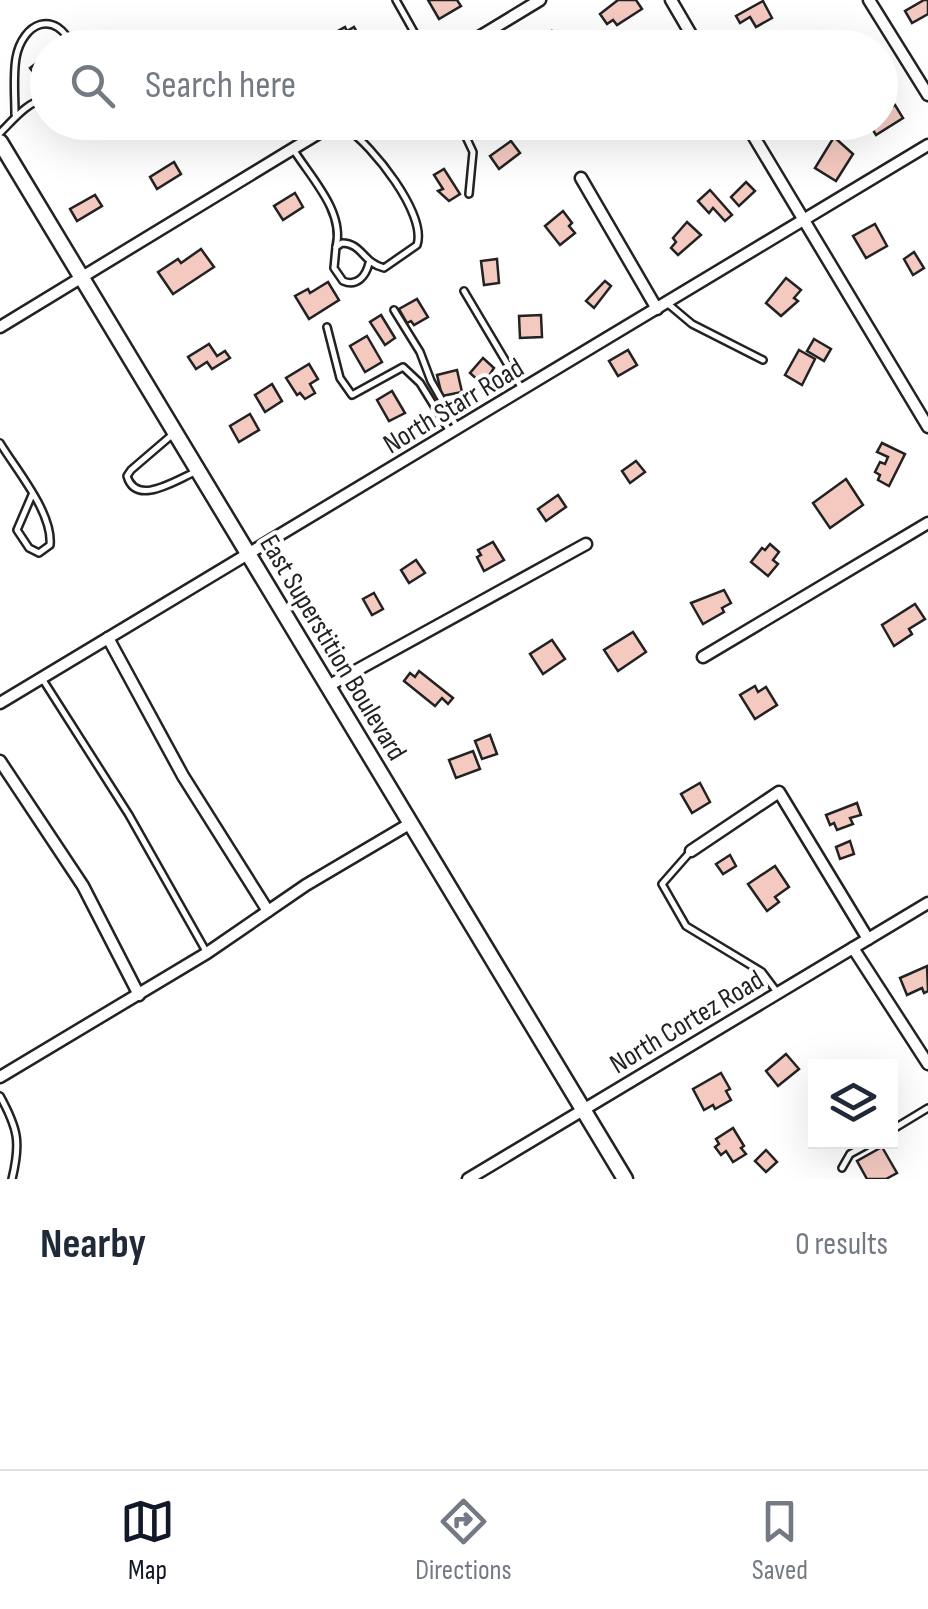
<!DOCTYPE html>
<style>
:root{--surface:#fff;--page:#f2f2f3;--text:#1f2937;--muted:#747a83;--line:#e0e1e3;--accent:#111827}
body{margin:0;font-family:"Sofia Sans Condensed",sans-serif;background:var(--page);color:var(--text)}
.controls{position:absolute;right:30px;bottom:30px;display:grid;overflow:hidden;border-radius:0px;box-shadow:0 10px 40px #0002}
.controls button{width:90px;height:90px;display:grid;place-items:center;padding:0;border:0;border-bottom:2px solid var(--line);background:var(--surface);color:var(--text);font:50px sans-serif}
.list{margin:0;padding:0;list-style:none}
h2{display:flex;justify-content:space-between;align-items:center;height:130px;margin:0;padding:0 40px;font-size:42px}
h2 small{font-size:32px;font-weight:400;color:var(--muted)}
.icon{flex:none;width:55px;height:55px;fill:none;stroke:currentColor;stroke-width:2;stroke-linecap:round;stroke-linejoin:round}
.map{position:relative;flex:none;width:928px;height:1179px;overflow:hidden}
.search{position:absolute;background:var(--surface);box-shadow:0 10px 40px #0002;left:30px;right:30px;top:30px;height:110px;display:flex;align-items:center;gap:25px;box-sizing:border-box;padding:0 35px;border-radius:55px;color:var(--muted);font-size:38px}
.sheet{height:290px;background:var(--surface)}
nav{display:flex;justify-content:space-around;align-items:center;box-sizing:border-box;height:140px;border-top:2px solid var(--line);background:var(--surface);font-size:28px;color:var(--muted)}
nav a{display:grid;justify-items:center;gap:5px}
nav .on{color:var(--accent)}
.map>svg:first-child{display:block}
</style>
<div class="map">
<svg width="928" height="1179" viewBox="0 0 928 1179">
<rect width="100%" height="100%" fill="#fff"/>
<!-- building -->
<g fill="#f3c9c0" stroke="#222" stroke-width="2.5">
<polygon points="428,0 457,0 461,6 439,19"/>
<polygon points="618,0 636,0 642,9 617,25 613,20 607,24 600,14"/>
<polygon points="924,0 928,0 928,14 912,23 905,11"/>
<polygon points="763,1 772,18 756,27 750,17 740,23 736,16"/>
<polygon points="345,27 347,31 354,27 362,41 352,47 349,43 336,48 332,41 341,35 338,31"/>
<polygon points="552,31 572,38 569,48 546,48"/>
<polygon points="783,32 787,39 772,48 764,48 762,44"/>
<polygon points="48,54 48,87 45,88 30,68"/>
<polygon points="895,105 903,118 876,135 868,122 880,122 880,114"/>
<polygon points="90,122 111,122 91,135 86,127"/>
<polygon points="834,137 853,154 836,181 815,168"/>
<polygon points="511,141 520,153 499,169 490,156"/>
<polygon points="174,162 181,174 157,189 150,177"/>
<polygon points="444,169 460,194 449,201 438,191 443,189 434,175"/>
<polygon points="746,182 755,191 739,206 731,197"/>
<polygon points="710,190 732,215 725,221 713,208 709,213 698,201"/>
<polygon points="295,193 303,207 283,220 274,206"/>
<polygon points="95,195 102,206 77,221 70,209"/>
<polygon points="563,211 572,223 569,226 575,233 560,245 545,226"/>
<polygon points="687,222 701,235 678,255 671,248 676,242 673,238"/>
<polygon points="875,224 887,246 866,258 853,236"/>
<polygon points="201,249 214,267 173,294 158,272 178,259 181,263"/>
<polygon points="914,252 924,268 913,275 904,259"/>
<polygon points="497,259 499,283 484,285 481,261"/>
<polygon points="786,278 801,290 794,298 798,301 781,316 766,303"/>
<polygon points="605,281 611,286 594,308 586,301"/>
<polygon points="328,282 339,300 309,319 295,296 308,289 310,293"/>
<polygon points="417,299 428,317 414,325 411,321 407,323 399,309"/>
<polygon points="381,315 395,338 385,345 370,322"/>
<polygon points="541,315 542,337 520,338 519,316"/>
<polygon points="367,336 382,362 365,372 350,346"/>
<polygon points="814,339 831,349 824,361 807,351"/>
<polygon points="209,344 217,356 225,351 230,358 212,369 207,362 196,369 188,357"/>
<polygon points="628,350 637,365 618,376 609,361"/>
<polygon points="799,350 815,359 802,385 785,375"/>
<polygon points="483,358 494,368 483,385 470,373"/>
<polygon points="309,364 318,379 310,384 315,393 305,399 300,393 297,395 286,378"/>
<polygon points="457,370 462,392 442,396 437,375"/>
<polygon points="272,384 282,401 265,412 255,395"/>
<polygon points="392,391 405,413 389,421 377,400"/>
<polygon points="250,414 259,430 239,442 230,426"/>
<polygon points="882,443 905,454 889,486 878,480 880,475 875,472 880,462 885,464 888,457 877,452"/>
<polygon points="636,461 645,472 630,483 622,471"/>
<polygon points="846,479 863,505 830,528 813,503"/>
<polygon points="558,495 566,507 546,521 538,509"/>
<polygon points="493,542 504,560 484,571 477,557 481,555 478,550"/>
<polygon points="770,544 779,552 773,560 778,564 768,576 751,562 762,548 765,550"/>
<polygon points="416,560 425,573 409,583 401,570"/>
<polygon points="724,590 731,603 722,608 724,612 703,624 691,603"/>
<polygon points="374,593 383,609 372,615 363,599"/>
<polygon points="915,604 925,619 909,629 912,634 894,646 882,625"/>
<polygon points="633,632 646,652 618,671 604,650"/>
<polygon points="552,640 565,659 543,674 530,654"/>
<polygon points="419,671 453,698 448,704 442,698 435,706 404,681 410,673 415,677"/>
<polygon points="755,686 758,692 766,687 777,705 755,719 740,695"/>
<polygon points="490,735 497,754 482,759 475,741"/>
<polygon points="473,751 480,769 456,778 449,760"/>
<polygon points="700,783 710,802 692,813 681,794"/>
<polygon points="857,803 861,815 850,818 853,824 837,830 834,823 830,825 826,815"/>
<polygon points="850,841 854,854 840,859 836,847"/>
<polygon points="730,855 736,866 723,874 716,864"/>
<polygon points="775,866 789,887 775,897 779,902 767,911 748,884"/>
<polygon points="927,966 928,991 924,993 922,988 907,995 900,978"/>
<polygon points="786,1054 799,1069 778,1086 766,1071"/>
<polygon points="721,1073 730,1089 726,1091 731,1100 715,1109 713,1105 704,1110 693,1089"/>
<polygon points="733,1128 744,1146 741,1148 746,1154 733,1162 726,1151 721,1155 715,1147 719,1144 716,1139"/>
<polygon points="882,1147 897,1173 886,1179 867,1179 857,1161"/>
<polygon points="766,1150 777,1162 766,1172 755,1161"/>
</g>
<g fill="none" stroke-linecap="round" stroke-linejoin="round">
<defs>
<g id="service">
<polyline points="396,0 423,48"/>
<path d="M15,114c0,-18 -2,-38 1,-56 6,-35 40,-51 57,-10"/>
<polyline points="459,122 473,152 469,194"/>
<path d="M329,129l17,-1c26,17 81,86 71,117l-33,23c-21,-5 -22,-25 -42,-25l-6,4 -2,21 9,13c14,6 23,-5 26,-18"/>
<path d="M0,133c15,-15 26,-30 48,-36"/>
<path d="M293,149c18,29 52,63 43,98"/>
<polyline points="464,291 521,387"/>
<polyline points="667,303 692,324 763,360"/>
<polyline points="394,310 420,352 431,381 456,425"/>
<polyline points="327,327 340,378 352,395 403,367 420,383 449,430"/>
<path d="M173,434l-42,36 -4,6c9,31 49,4 68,-4"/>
<path d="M0,443c17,28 53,70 50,102l-11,8 -10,-5 -12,-18 15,-35"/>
<polyline points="43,680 129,815 207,953"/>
<polyline points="691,851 662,884 686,926 762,972 777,992"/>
<path d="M0,1096c18,33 21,46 12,83"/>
<polyline points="890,1131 928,1108"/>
<polyline points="842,1168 850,1154 872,1142"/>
</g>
<g id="minor">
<polyline points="671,0 699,48"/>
<polyline points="869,0 928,95"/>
<polyline points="461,48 540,0"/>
<polyline points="745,122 928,427"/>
<polyline points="581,178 657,309"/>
<polyline points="0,327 337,122"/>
<polyline points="108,638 183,776 268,911"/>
<polyline points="703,657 928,523"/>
<polyline points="328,686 586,544"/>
<polyline points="0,703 928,145"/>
<polyline points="0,761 83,886 139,995"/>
<polyline points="691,851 779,792 868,939"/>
<polyline points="853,948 928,1064"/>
<polyline points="0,1077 207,953 306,885 411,823"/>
<polyline points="468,1179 928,903"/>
</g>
<polyline id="secondary" points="0,142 625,1179"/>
</defs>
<!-- service casing -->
<use href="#service" stroke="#222" stroke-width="10"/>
<!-- minor casing -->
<use href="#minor" stroke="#222" stroke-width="15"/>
<!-- secondary casing -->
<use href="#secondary" stroke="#222" stroke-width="19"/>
<!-- service -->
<use href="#service" stroke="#fff" stroke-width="5"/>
<!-- minor -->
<use href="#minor" stroke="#fff" stroke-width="10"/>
<!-- secondary -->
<use href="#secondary" stroke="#fff" stroke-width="14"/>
</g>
<g text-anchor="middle" stroke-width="8" stroke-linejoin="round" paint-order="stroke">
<!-- street labels -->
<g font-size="28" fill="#222" stroke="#fff">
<text transform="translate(453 405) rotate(-31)" y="10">North Starr Road</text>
<text transform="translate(334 647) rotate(59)" y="10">East Superstition Boulevard</text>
<text transform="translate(686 1021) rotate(-31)" y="10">North Cortez Road</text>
</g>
</g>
</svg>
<div class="controls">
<button><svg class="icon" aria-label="layers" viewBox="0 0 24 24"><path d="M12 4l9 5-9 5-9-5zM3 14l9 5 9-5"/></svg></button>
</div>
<div class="search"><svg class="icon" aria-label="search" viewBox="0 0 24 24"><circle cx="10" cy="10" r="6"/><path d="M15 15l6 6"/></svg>Search here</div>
</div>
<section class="sheet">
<h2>Nearby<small>0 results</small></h2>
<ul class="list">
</ul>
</section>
<nav>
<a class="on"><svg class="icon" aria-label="map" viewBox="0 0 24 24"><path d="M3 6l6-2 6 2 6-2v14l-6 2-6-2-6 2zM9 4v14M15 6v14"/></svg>Map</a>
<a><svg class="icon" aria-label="directions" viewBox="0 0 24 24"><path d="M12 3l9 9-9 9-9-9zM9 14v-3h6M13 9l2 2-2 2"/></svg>Directions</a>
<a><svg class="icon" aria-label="saved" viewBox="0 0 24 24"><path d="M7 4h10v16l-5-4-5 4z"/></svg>Saved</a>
</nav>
